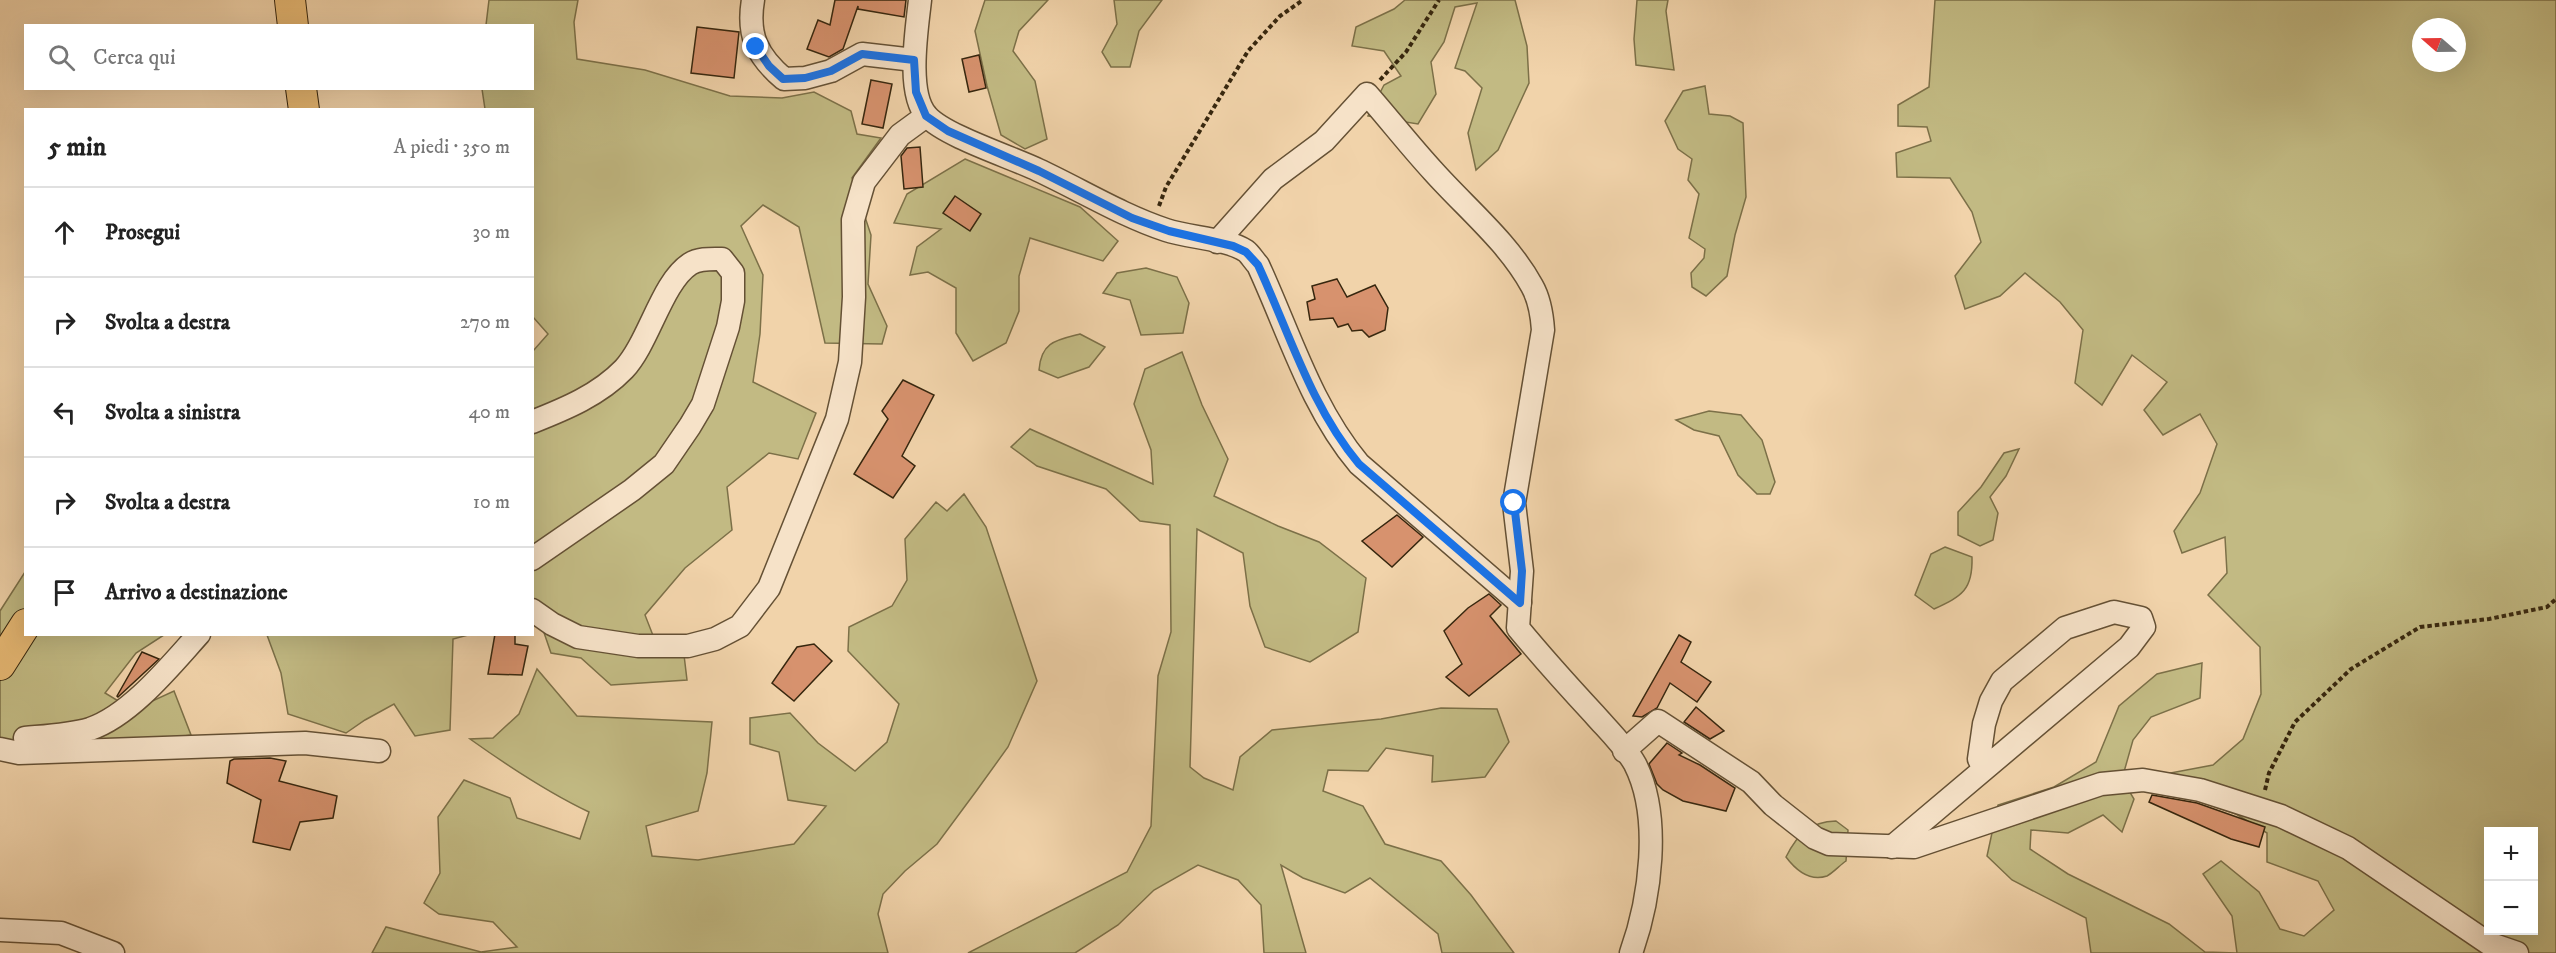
<!DOCTYPE html>
<html lang="it">
<meta charset="utf-8">
<style>
:root{--surface:#fff;--page:#f2f2f2;--text:#222;--muted:#767676;--line:#e0e0e0}
body{margin:0;font-family:"IM FELL DW Pica",serif;background:var(--page);color:var(--text)}
.controls{position:absolute;right:18px;bottom:18px;display:grid;overflow:hidden;border-radius:0px;box-shadow:0 6px 24px #0002}
.controls button{width:54px;height:54px;display:grid;place-items:center;padding:0;border:0;border-bottom:2px solid var(--line);background:var(--surface);color:var(--text);font:30px sans-serif}
.compass{position:absolute;left:2412px;top:18px;width:54px;height:54px;border-radius:50%;background:var(--surface);box-shadow:0 6px 24px #0002;rotate:290deg}
.stop{position:absolute;width:18px;height:18px;margin:-14px;border:4px solid #1a73e8;border-radius:50%;background:#fff}
.stop.end{background:#1a73e8;border-color:#fff;box-shadow:0 2px 6px #0008}
.list{margin:0;padding:0;list-style:none}
h2{display:flex;justify-content:space-between;align-items:center;height:78px;margin:0;padding:0 24px;font-size:26px}
h2 small{font-size:20px;font-weight:400;color:var(--muted)}
.list li{display:grid;grid-template-columns:39px 1fr auto;gap:18px;align-items:center;box-sizing:border-box;height:90px;padding:0 24px;border-top:2px solid var(--line)}
.list b{display:block;font-size:22px;white-space:nowrap}
.list em{font-size:20px;font-style:normal;color:var(--muted)}
.icon{flex:none;width:33px;height:33px;fill:none;stroke:currentColor;stroke-width:2;stroke-linecap:round;stroke-linejoin:round}
.map{position:relative;flex:none;width:2556px;height:953px;overflow:hidden}
.search{position:absolute;background:var(--surface);box-shadow:0 6px 24px #0002;left:24px;top:24px;width:510px;height:66px;display:flex;align-items:center;gap:15px;box-sizing:border-box;padding:0 21px;border-radius:0px;color:var(--muted);font-size:22px}
.panel{position:absolute;background:var(--surface);box-shadow:0 6px 24px #0002;left:24px;top:108px;width:510px;height:528px;border-radius:0px}
.map>svg:first-child{display:block}
</style>
<div class="map">
<svg width="2556" height="953" viewBox="0 0 2556 953">
<rect width="100%" height="100%" fill="#f1d3aa"/>
<filter id="stains"><feTurbulence type="fractalNoise" baseFrequency=".00333" numOctaves="4"/><feColorMatrix values="0 0 0 0 .2 0 0 0 0 .09 0 0 0 0 .02 0 0 0 .5 -.17"/></filter>
<radialGradient id="worn" r=".72"><stop offset=".6" stop-color="#630" stop-opacity="0"/><stop offset="1" stop-color="#630" stop-opacity=".3"/></radialGradient>
<!-- green -->
<g fill="#c2ba83" stroke="#7c7048" stroke-width="1.5" fill-rule="evenodd">
<polygon points="489,0 578,0 574,22 577,59 645,70 730,96 782,98 814,92 851,111 857,134 881,138 852,178 871,235 868,284 887,326 882,344 825,343 799,227 763,205 741,226 763,275 760,334 753,382 816,413 798,459 769,453 727,487 732,530 685,568 645,615 661,656 684,655 687,680 611,685 581,658 551,653 540,621 533,619 533,351 548,334 533,317 532,110 485,109 482,89 532,88 532,26 486,25"/>
<polygon points="985,0 1048,0 1019,31 1013,51 1035,81 1047,139 1025,149 1001,135 987,86 975,31"/>
<polygon points="1114,0 1162,0 1139,31 1130,67 1111,67 1102,52 1117,24"/>
<polygon points="1405,0 1515,0 1527,46 1529,83 1498,150 1476,170 1468,133 1482,88 1465,71 1455,68 1477,3 1455,7 1444,42 1431,62 1436,94 1418,124 1368,116 1384,85 1401,76 1384,51 1352,46 1356,27 1394,9"/>
<polygon points="1637,0 1668,0 1666,11 1674,70 1636,65 1634,39"/>
<path d="M1935,0h621v953h-465l-5,-35 -74,-38 -25,-24 11,-51 56,-18 42,-25 23,-56 38,-32 45,-11 -2,35 -49,19 -18,23 -11,39 12,20 -12,33 -19,-17 -35,18 -37,-3 -1,19 38,25 101,50 36,28 32,1 -5,-37 -29,-42 18,-13 38,31 21,37 24,7 30,-26 -16,-29 -51,-19v-29l-31,-19 -61,-21 -10,-19 48,-9 30,-26 18,-45 -1,-47 -52,-52 19,-22 -2,-36 -43,16 -8,-22 26,-38 17,-49 -17,-30 -37,21 -19,-25 23,-28 -35,-27 -30,50 -27,-22 8,-53 -23,-28 -35,-29 -25,23 -35,13 -10,-33 26,-34 -9,-30 -22,-34 -53,-1 -1,-24 35,-12 -4,-14 -29,-1v-21l31,-18zM2421,27h36v36h-36zM2488,832h46v98h-46z"/>
<polygon points="1705,86 1709,114 1730,116 1743,123 1746,197 1735,235 1727,276 1706,296 1692,287 1691,273 1704,258 1705,249 1689,238 1699,194 1688,180 1692,159 1678,149 1665,121 1683,91"/>
<polygon points="965,159 1080,207 1118,241 1103,261 1030,238 1019,276 1019,311 1006,343 973,361 956,333 956,288 928,272 910,275 917,247 941,229 894,223 907,194"/>
<polygon points="1146,268 1177,277 1189,303 1183,333 1141,335 1130,300 1103,293 1117,273"/>
<path d="M1080,334l25,13 -16,20 -31,11 -19,-8c2,-28 17,-30 41,-36z"/>
<polygon points="1182,352 1202,405 1228,459 1214,496 1278,526 1319,542 1366,578 1358,632 1310,662 1265,647 1250,606 1243,553 1197,529 1190,767 1204,778 1233,790 1240,757 1272,730 1381,719 1441,708 1497,709 1509,742 1485,777 1432,782 1433,756 1386,748 1368,771 1328,770 1323,791 1363,806 1385,844 1441,861 1471,895 1514,953 1442,953 1438,934 1370,878 1345,893 1303,878 1281,865 1306,953 1264,953 1261,905 1238,880 1198,865 1154,890 1118,925 1075,953 968,953 1127,872 1151,826 1158,676 1171,632 1170,525 1140,521 1106,489 1037,466 1011,447 1030,429 1153,484 1151,450 1134,404 1145,369"/>
<polygon points="1709,411 1741,415 1762,440 1775,482 1770,494 1757,494 1738,475 1719,436 1694,430 1676,420"/>
<polygon points="2019,449 2006,476 1990,497 1998,513 1993,540 1980,546 1958,535 1958,512 1981,487 2004,453"/>
<path d="M964,494l22,33 51,154 -29,66 -31,43 -40,54 -32,27 -22,23 -5,20 10,39h-516l14,-26 95,25 36,-5 -24,-25 -54,-8 -15,-11 16,-30 -2,-56 26,-37 46,18 7,20 63,21 9,-27c-42,-20 -81,-46 -119,-73l23,-1 26,-24 18,-45 40,47 135,6 -5,51 -9,38 -52,15 6,30 46,4 96,-16 32,-38 -38,-6 -9,-48 -29,-8v-26l40,-5 28,30 37,28 32,-29 12,-38 -51,-53 1,-24 43,-21 15,-26 -2,-41 31,-37 11,9z"/>
<path d="M1945,547l27,10c1,33 -10,39 -38,52l-19,-14 16,-41z"/>
<polygon points="25,572 26,634 164,635 136,653 105,693 133,710 174,691 191,735 67,753 0,750 0,611"/>
<polygon points="267,635 468,635 453,639 450,730 415,736 394,704 365,720 346,733 288,714 281,673"/>
<path d="M1836,821l12,9 -2,31c-6,4 -13,12 -19,15 -18,6 -32,-7 -41,-19 12,-24 24,-35 50,-36z"/>
</g>
<!-- building -->
<g fill="#d7926e" stroke="#36260e" stroke-width="1.5">
<polygon points="835,0 906,0 904,17 858,9 858,6 843,49 829,57 807,49 818,20 830,25"/>
<polygon points="697,27 739,32 734,78 691,73"/>
<polygon points="979,55 986,88 969,92 962,59"/>
<polygon points="871,80 892,84 883,128 862,124"/>
<polygon points="920,147 923,187 904,189 901,156 907,148"/>
<polygon points="955,196 981,214 970,231 943,213"/>
<polygon points="1337,279 1347,297 1375,285 1388,308 1385,330 1369,337 1362,330 1352,331 1348,324 1338,327 1333,318 1310,320 1307,302 1315,299 1312,286"/>
<polygon points="903,380 934,395 902,456 915,466 893,498 854,474 888,419 882,411"/>
<polygon points="1397,515 1423,537 1392,567 1362,541"/>
<polygon points="1489,594 1501,605 1490,616 1521,654 1469,696 1446,677 1462,664 1444,631 1468,608"/>
<polygon points="495,634 515,634 515,644 528,646 522,675 488,674"/>
<polygon points="1679,635 1691,642 1681,662 1711,682 1697,702 1670,683 1657,708 1642,717 1633,716"/>
<polygon points="814,644 832,661 794,701 772,683 797,647"/>
<polygon points="142,652 159,659 118,697 117,696"/>
<polygon points="1696,707 1724,731 1710,739 1684,722"/>
<polygon points="1667,743 1682,753 1679,755 1700,765 1735,788 1726,811 1683,801 1663,790 1657,784 1649,764"/>
<polygon points="270,758 286,761 279,781 337,796 333,818 300,822 290,850 253,842 261,800 227,783 230,761 234,759"/>
<polygon points="2152,795 2197,803 2265,827 2259,847 2231,839 2149,802"/>
</g>
<g fill="none" stroke-linecap="round" stroke-linejoin="round">
<defs>
<g id="minor">
<path d="M753,0c-6,35 4,56 31,79l21,-1 26,-7 31,-17 52,6"/>
<path d="M920,0c-3,28 -14,94 7,116 18,20 84,41 111,54 43,20 83,45 128,60 23,8 60,8 80,21 4,3 8,10 12,14 31,67 53,142 101,199l161,139"/>
<path d="M1217,242l56,-63 51,-38 43,-47c22,25 43,52 66,77 33,37 75,71 99,115 8,14 10,29 11,44l-29,173 8,68 -4,57c24,29 50,58 76,86 13,15 31,32 41,50 27,53 15,136 -4,189"/>
<path d="M532,422c33,-13 67,-27 92,-53 25,-27 38,-87 66,-105 9,-6 22,-5 32,-5l11,14v28l-5,26 -25,77 -13,22 -26,38 -32,26 -100,69"/>
<polyline points="532,610 552,624 578,637 638,646 688,646 715,639 740,626 769,588 837,419 850,362 854,297 853,220 864,182 900,135 926,116"/>
<path d="M25,738c22,-2 44,-3 65,-9 41,-14 81,-64 109,-95"/>
<polyline points="0,749 19,753 305,743 379,751"/>
<polyline points="1624,751 1658,721 1751,782 1773,805 1815,838 1829,844 1914,847 2101,784 2143,780 2200,790 2281,816 2348,848 2488,943 2517,953"/>
<polyline points="1892,847 2129,647 2144,627 2141,618 2114,612 2065,628 2002,681 1991,701 1984,724 1979,759 1984,769"/>
<polyline points="0,930 61,933 113,953"/>
</g>
<g id="major">
<polyline points="290,0 293,26"/>
<polyline points="301,88 304,110"/>
<polyline points="0,665 26,624"/>
</g>
</defs>
<!-- minor casing -->
<use href="#minor" stroke="#655135" stroke-width="25"/>
<!-- major casing -->
<use href="#major" stroke="#36260e" stroke-width="32"/>
<!-- path -->
<g stroke="#36260e" stroke-width="4" stroke-dasharray="4.5 3" stroke-linecap="butt">
<polyline points="1380,80 1406,52 1439,0"/>
<polyline points="1159,206 1166,187 1248,51 1280,16 1303,0"/>
<polyline points="2265,790 2269,773 2295,722 2351,669 2420,627 2489,619 2547,607 2556,599"/>
</g>
<!-- minor -->
<use href="#minor" stroke="#f6e2c8" stroke-width="22"/>
<!-- major -->
<use href="#major" stroke="#e8ba75" stroke-width="30"/>
</g>
<g fill="none" stroke-linecap="round" stroke-linejoin="round">
<!-- route -->
<path stroke="#1a73e8" stroke-width="8" d="M756,47l13,19 14,13 22,-1 26,-7 31,-17 52,6 2,32 10,24 22,15 91,40 93,47 37,13 64,15 13,6 12,13c31,67 53,142 101,199l161,139 2,-32 -8,-68"/>
</g>
<rect width="100%" height="100%" filter="url(#stains)"/>
<rect width="100%" height="100%" fill="url(#worn)"/>
</svg>
<div class="controls">
<button>+</button>
<button>−</button>
</div>
<svg class="compass" viewBox="-18 -18 36 36"><path d="M0-13l5 13h-10z" fill="#e53935"/><path d="M0 13l5-13h-10z" fill="#767676"/></svg>
<div class="stop" style="left:1514px;top:503px"></div>
<div class="stop end" style="left:756px;top:47px"></div>
<div class="search"><svg class="icon" aria-label="search" viewBox="0 0 24 24"><circle cx="10" cy="10" r="6"/><path d="M15 15l6 6"/></svg>Cerca qui</div>
<section class="panel">
<h2>5 min<small>A piedi · 350 m</small></h2>
<ul class="list">
<li><svg class="icon" aria-label="ahead" viewBox="0 0 24 24"><path d="M12 20V5M6 11l6-6 6 6"/></svg><div><b>Prosegui</b></div><em>30 m</em></li>
<li><svg class="icon" aria-label="right" viewBox="0 0 24 24"><path d="M7 20v-9h11M14 6l5 5-5 5"/></svg><div><b>Svolta a destra</b></div><em>270 m</em></li>
<li><svg class="icon" aria-label="left" viewBox="0 0 24 24"><path d="M17 20v-9H6M10 6l-5 5 5 5"/></svg><div><b>Svolta a sinistra</b></div><em>40 m</em></li>
<li><svg class="icon" aria-label="right" viewBox="0 0 24 24"><path d="M7 20v-9h11M14 6l5 5-5 5"/></svg><div><b>Svolta a destra</b></div><em>10 m</em></li>
<li><svg class="icon" aria-label="arrive" viewBox="0 0 24 24"><path d="M6 21V4h12l-3 4 3 4H6"/></svg><div><b>Arrivo a destinazione</b></div></li>
</ul>
</section>
</div>
